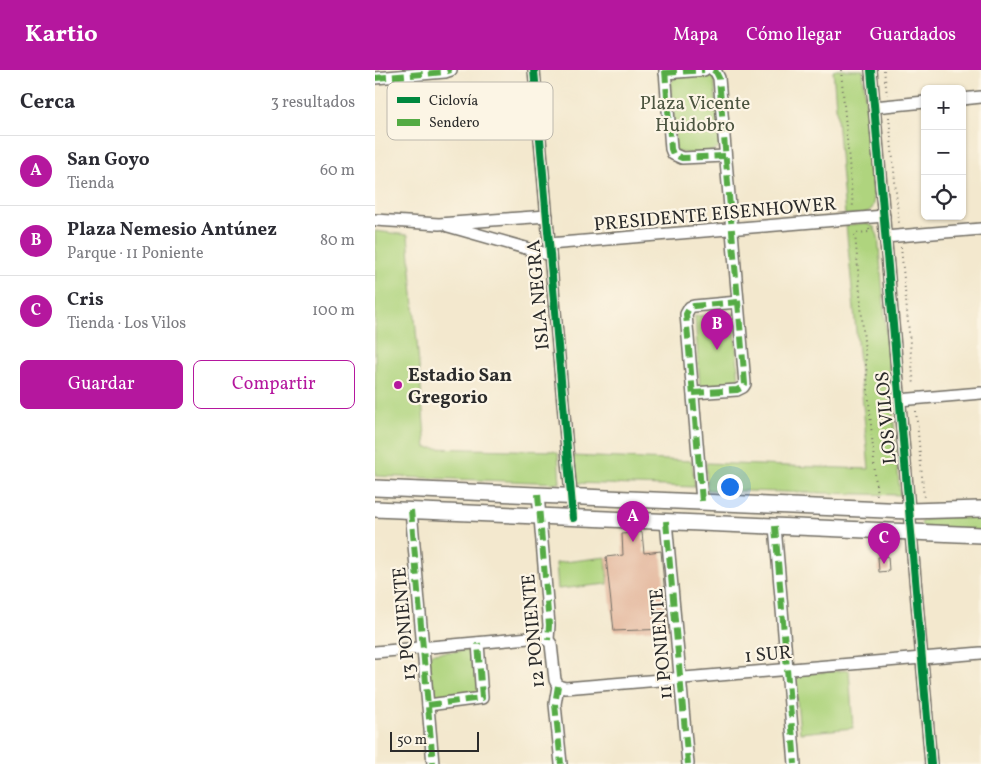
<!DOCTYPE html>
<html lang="es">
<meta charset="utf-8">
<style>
:root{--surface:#fff;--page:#f2f2f3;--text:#2b2b33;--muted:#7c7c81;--line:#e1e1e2;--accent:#b5179e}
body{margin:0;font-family:Vollkorn,serif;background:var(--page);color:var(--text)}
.controls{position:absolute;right:15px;top:15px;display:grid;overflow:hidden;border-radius:8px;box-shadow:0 1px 4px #0004}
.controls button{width:45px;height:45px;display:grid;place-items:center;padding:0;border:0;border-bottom:1px solid var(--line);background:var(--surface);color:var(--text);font:25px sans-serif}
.scale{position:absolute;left:15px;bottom:12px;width:89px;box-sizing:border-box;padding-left:5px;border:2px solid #2b2b2b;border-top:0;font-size:14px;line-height:18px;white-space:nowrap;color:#2b2b2b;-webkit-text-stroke:4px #fcf5e5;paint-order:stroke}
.you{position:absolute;left:354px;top:416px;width:18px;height:18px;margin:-12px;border:4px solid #fff;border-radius:50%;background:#1a73e8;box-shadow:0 0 0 8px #1a73e833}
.badge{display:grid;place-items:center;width:32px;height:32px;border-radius:50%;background:var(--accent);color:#fff;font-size:16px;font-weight:700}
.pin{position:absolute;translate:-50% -41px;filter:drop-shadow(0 1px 2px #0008)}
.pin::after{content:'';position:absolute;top:26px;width:18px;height:15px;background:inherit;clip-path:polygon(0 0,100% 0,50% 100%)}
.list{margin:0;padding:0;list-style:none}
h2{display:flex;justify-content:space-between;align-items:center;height:65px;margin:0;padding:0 20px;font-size:21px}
h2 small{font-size:16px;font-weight:400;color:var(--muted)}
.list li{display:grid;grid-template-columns:32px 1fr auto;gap:15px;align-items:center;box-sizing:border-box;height:70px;padding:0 20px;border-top:1px solid var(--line)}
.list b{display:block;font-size:19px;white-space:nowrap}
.list p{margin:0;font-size:16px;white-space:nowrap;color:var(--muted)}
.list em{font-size:16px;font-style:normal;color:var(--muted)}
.actions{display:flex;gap:10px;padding:15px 20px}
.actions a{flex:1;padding:11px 0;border:1px solid var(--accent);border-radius:8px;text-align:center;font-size:18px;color:var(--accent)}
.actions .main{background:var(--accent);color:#fff}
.icon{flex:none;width:28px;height:28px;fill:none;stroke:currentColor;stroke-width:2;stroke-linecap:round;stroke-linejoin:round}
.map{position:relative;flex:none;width:606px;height:694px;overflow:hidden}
header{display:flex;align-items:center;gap:30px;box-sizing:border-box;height:70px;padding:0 25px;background:var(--accent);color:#fff}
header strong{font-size:24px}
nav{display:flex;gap:28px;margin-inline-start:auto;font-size:18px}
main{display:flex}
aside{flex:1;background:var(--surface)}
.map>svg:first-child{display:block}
</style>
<header>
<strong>Kartio</strong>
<nav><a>Mapa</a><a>Cómo llegar</a><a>Guardados</a></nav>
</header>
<main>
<aside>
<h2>Cerca<small>3 resultados</small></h2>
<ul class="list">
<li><span class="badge">A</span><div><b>San Goyo</b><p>Tienda</p></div><em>60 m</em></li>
<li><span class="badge">B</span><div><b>Plaza Nemesio Antúnez</b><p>Parque · 11 Poniente</p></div><em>80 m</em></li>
<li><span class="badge">C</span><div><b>Cris</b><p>Tienda · Los Vilos</p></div><em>100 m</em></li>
</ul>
<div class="actions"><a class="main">Guardar</a><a>Compartir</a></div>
</aside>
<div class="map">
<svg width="606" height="694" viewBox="0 0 606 694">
<rect width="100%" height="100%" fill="#fcf5e5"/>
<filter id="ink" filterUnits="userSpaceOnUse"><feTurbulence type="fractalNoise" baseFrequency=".02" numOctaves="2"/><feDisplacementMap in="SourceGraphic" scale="10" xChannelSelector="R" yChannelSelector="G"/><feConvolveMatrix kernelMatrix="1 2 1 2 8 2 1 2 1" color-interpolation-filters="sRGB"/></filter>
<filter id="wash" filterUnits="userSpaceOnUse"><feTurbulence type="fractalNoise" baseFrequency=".0096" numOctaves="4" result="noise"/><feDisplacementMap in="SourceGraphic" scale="20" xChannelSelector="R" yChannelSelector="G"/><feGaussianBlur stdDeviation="1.12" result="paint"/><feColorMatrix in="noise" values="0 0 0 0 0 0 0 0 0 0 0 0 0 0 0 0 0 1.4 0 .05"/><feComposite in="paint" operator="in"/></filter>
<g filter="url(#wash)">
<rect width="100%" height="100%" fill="#f3e8ce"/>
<!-- green -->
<g fill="#afd47e" stroke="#6d8054">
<path d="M458,0h30l11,133c-2,13 -18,11 -29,12z"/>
<path d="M335,3l4,3 6,71c-7,7 -35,8 -44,4l-5,-68 5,-7z"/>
<polygon points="491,153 499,157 503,166 525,425 332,420 331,393 494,399 471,155"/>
<polygon points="0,161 33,165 51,378 178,381 183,383 185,413 0,406"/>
<polygon points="359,244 364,314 325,317 320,246"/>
<polygon points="197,386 317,391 320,417 199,413"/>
<polygon points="606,446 606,462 548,457 546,455 547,451 557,447"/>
<polygon points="231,487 233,514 183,519 181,493"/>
<polygon points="98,580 101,582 106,623 61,631 55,627 52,588 57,583"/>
<polygon points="474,600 478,658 425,663 420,607 424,604"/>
</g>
<g id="blocks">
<!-- building -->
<g fill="#e4b89e">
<polygon points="267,462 269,483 286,481 293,559 239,561 231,487 248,485 247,464"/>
<polygon points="513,486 514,501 504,502 503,487"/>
</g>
</g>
</g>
<g filter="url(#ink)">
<use href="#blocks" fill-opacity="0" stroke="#716d64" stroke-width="1"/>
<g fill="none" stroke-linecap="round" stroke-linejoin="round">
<defs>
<g id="minor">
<polyline points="159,0 198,448"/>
<polyline points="290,0 296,79 298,84 307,88 350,86"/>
<polyline points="496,0 556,694"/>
<polyline points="290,3 329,0"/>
<polyline points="0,8 70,2 76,0"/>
<polyline points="587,29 606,27"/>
<polyline points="499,37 550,32"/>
<polyline points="0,150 64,154 172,146"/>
<polyline points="73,156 175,185"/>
<polyline points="510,167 606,159"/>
<polyline points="174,174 509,146"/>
<polyline points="318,323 362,320 368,317 370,314 344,8 341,2 338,0"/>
<polyline points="524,330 606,323"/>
<polyline points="163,424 174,555 173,570 176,574 180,610 183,616 180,634 186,694"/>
<polyline points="327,431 311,244 315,237 319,236 363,232"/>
<polyline points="36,440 58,694"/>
<polyline points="291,451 313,694"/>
<polyline points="400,456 420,694"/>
<polyline points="0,582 165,567 173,570"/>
<polyline points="183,616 190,618 606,583"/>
<polyline points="53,635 107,628 103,573"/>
</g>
<g id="major">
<polyline points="0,418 534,441 606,439"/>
<polyline points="0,439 606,465"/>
</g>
</defs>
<!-- minor casing -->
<use href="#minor" stroke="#716d64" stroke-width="14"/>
<!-- major casing -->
<use href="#major" stroke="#716d64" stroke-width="18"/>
<!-- path -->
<g stroke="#716d64" stroke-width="2" stroke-dasharray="1 4" stroke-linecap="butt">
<polyline points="466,0 478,137"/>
<polyline points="509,0 512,25"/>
<polyline points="514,47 524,154"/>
<polyline points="494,159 495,162 480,163 502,427"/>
<polyline points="526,177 539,316"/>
<polyline points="541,341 549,428"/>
</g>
<!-- minor -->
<use href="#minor" stroke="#fff" stroke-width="11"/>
<!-- major -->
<use href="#major" stroke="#fff" stroke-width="15"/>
<!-- quiet -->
<g stroke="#54ab44" stroke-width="6" stroke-dasharray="12 6" stroke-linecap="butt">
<polyline points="290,0 296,79 298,84 307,88 350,86"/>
<polyline points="290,3 329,0"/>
<polyline points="0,8 70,2 76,0"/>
<polyline points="318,323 362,320 368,317 370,314 344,8 341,2 338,0"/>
<polyline points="163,424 174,555 173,570"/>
<polyline points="327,431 311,244 315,237 319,236 363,232"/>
<polyline points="36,440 58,694"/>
<polyline points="291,451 313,694"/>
<polyline points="400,456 420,694"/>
<polyline points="183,616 180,634 186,694"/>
<polyline points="53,635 107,628 103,573"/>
</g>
<defs>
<g id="cycleway">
<polyline points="159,0 198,448"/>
<polyline points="496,0 556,694"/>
</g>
</defs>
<!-- cycleway casing -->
<use href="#cycleway" stroke="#fcf5e5" stroke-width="11"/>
<!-- cycleway -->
<use href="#cycleway" stroke="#00873e" stroke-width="8"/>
</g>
</g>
<!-- markers -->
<circle fill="#b5179e" stroke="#fcf5e5" stroke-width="2" cx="23" cy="315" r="5"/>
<g text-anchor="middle" stroke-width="4.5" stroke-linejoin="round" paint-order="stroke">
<!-- park labels -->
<g font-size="19" fill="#4c5540" stroke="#fcf5e5">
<text x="320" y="39">Plaza Vicente<tspan x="320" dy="22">Huidobro</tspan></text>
</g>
<!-- street labels -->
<g font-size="19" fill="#2b2b2b" stroke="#fcf5e5">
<text transform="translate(340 143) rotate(-5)" y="7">PRESIDENTE EISENHOWER</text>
<text transform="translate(162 225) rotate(-95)" y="7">ISLA NEGRA</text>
<text transform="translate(510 348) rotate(-95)" y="7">LOS VILOS</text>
<text transform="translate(28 554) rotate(-95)" y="7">13 PONIENTE</text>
<text transform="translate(157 561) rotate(-95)" y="7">12 PONIENTE</text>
<text transform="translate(285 574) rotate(-95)" y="7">11 PONIENTE</text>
<text transform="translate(393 583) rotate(-5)" y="7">1 SUR</text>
</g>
<!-- poi labels -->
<g font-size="19" font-weight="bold" fill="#2b2b2b" stroke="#fcf5e5" text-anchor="start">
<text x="33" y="311">Estadio San<tspan x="33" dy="22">Gregorio</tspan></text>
</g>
</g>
<!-- legend -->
<rect x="12" y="12" width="166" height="58" rx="8" fill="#fcf5e5" stroke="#bdb8ad" stroke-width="1"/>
<rect x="22" y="27" width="23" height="6" fill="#00873e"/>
<rect x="22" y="49" width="23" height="7" fill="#54ab44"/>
<g font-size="14" fill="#2b2b2b">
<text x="54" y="35">Ciclovía</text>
<text x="54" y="57">Sendero</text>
</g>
</svg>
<div class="controls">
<button>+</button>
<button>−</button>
<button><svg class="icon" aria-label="locate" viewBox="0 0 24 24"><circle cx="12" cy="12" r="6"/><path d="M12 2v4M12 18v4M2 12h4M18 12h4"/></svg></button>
</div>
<div class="scale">50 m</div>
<div class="you"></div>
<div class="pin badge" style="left:258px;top:472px">A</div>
<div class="pin badge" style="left:342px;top:280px">B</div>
<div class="pin badge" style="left:509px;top:494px">C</div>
</div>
</main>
